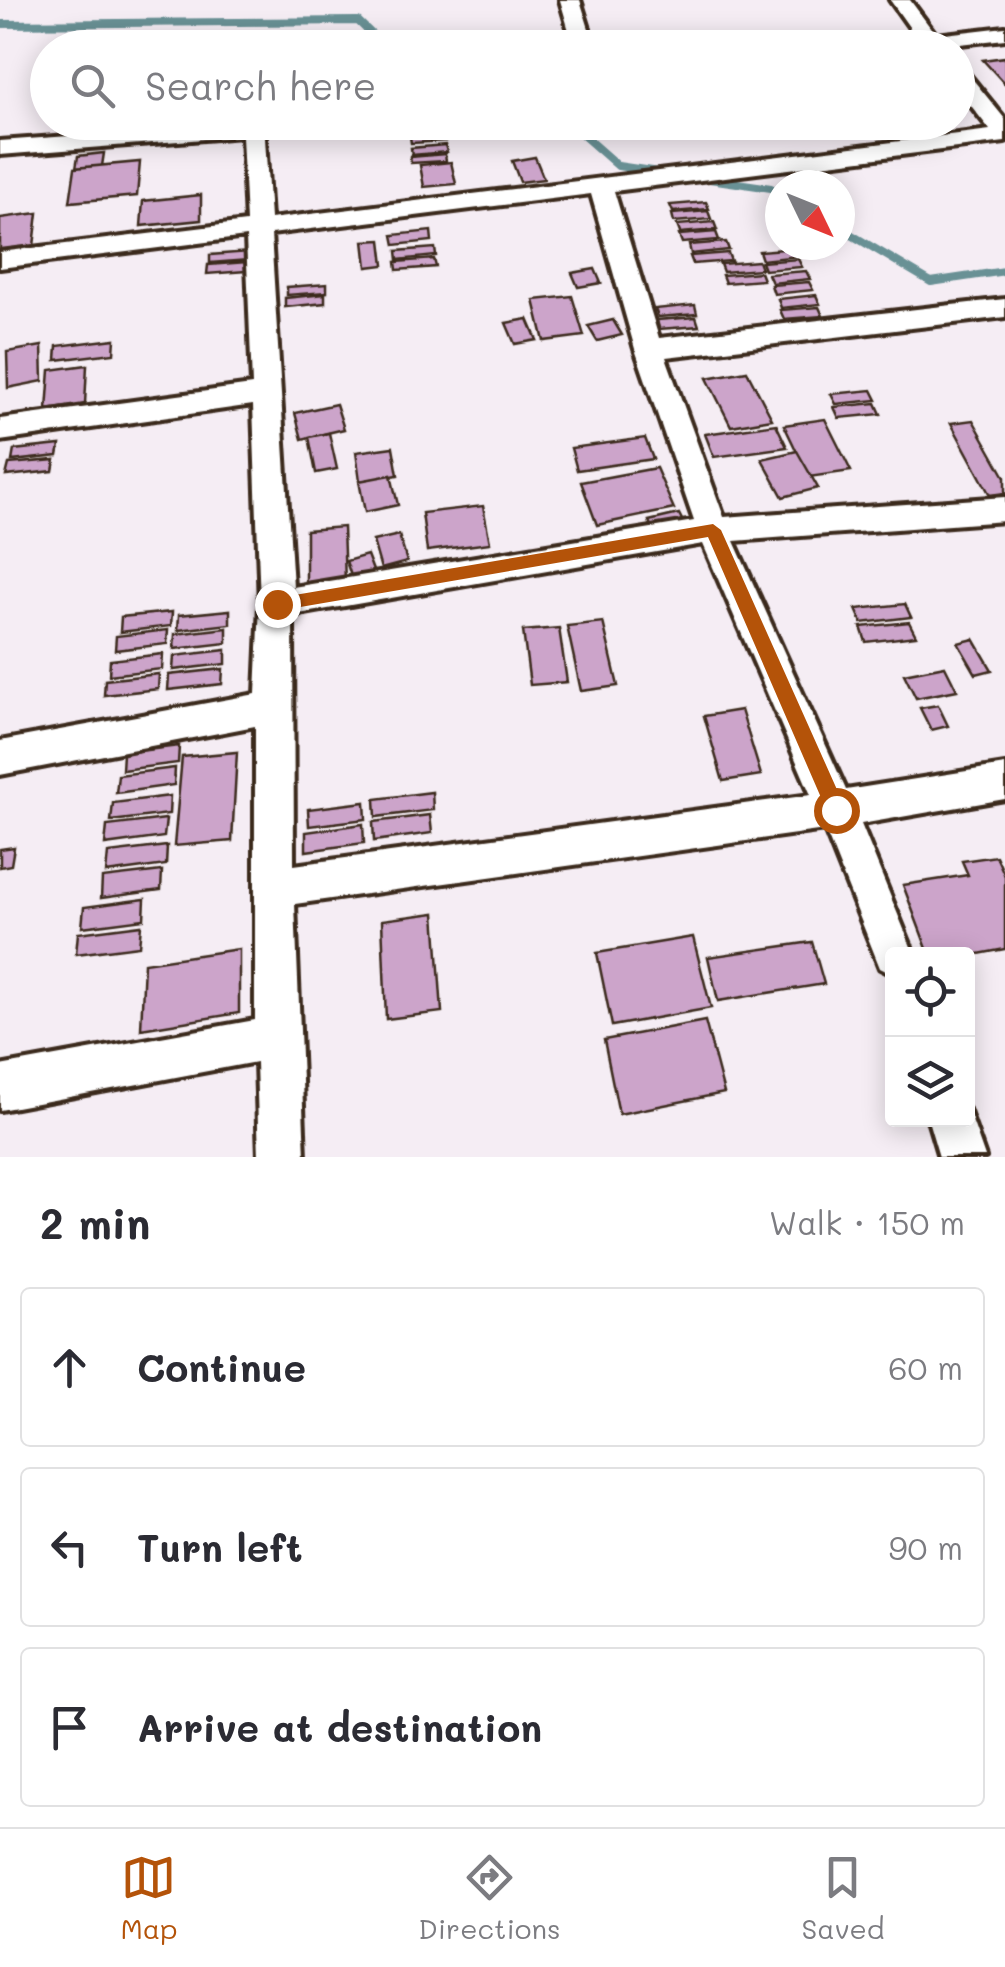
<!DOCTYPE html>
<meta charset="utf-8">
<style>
:root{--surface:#fff;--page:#f2f2f3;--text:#2b2b33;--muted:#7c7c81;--line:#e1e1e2;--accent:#b45309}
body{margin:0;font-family:Mali,sans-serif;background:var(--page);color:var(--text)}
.controls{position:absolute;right:30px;bottom:30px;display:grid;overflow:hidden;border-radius:10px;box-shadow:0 5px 25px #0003}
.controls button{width:90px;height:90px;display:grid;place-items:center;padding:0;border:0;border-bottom:2px solid var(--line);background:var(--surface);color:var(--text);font:50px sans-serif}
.compass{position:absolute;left:765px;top:170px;width:90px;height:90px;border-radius:50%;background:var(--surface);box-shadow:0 5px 25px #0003;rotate:133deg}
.stop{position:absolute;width:30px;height:30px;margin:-22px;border:8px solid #b45309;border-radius:50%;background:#fff}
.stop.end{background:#b45309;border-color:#fff;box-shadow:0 2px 10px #0008}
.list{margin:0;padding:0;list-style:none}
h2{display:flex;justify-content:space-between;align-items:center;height:130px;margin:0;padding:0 40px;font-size:42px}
h2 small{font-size:32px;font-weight:400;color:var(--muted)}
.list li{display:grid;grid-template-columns:65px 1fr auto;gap:30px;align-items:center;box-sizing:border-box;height:160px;margin:0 20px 20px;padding:0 20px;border:2px solid var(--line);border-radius:10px}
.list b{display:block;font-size:38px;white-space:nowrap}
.list em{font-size:32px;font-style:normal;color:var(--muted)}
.icon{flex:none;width:55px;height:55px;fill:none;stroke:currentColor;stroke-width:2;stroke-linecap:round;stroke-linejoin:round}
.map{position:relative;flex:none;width:1005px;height:1157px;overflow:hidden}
.search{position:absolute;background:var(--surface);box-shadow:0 5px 25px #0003;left:30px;right:30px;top:30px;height:110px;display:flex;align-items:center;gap:25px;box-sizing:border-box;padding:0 35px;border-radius:55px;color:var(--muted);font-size:38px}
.sheet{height:670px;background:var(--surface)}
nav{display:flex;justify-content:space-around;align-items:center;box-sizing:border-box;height:140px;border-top:2px solid var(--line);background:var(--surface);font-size:28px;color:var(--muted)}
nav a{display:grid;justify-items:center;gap:5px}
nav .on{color:var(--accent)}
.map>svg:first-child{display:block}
</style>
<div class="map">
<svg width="1005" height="1157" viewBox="0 0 1005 1157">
<rect width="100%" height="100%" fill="#f5edf4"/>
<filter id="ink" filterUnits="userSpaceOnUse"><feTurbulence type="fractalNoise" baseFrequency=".01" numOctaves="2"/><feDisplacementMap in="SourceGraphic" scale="20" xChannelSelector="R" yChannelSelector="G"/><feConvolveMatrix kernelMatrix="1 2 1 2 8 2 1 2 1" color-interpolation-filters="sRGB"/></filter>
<g filter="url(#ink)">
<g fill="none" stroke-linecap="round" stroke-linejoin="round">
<!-- stream -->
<g stroke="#699195" stroke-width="8">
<polyline points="0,24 358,21 386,48"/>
<polyline points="568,122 618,166 665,173"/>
<polyline points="696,177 771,188 780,193"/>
<polyline points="840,228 931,282 1005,271"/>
</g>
</g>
<!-- building -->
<g fill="#cca4ca" stroke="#3b2a1e" stroke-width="2.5">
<polygon points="448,30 449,41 402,44 402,32"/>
<polygon points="1005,57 1005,84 983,60"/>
<polygon points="445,126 446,132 411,135 411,128"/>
<polygon points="444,134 445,141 411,143 410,137"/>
<polygon points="445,145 447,152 412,155 411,148"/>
<polygon points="104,153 102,166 76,168 78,156"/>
<polygon points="445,154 446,161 411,163 410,157"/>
<polygon points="535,157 544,179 520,182 512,161"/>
<polygon points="140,162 137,196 70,202 75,168"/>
<polygon points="451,162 456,184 424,187 420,165"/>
<polygon points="201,195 201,220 141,226 143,201"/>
<polygon points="706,202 709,209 673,212 670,205"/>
<polygon points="708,211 711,219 674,222 672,214"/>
<polygon points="38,213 34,246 0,250 0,218"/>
<polygon points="714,222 717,230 680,233 677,225"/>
<polygon points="431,231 432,241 395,245 393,235"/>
<polygon points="716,232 719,240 682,243 679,235"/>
<polygon points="381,240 384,265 367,267 364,241"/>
<polygon points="726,242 729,250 691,254 689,245"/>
<polygon points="435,248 436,256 398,260 397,251"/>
<polygon points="796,248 799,256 762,260 759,251"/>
<polygon points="249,252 249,260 210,263 210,255"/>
<polygon points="728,253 731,261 693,264 690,256"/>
<polygon points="434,259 436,267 397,270 396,262"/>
<polygon points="798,259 802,267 764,270 761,262"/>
<polygon points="758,261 761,269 723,272 720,264"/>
<polygon points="247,262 246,271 207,274 208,265"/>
<polygon points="595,269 601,283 578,287 572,273"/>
<polygon points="806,271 810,279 772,283 768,274"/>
<polygon points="760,272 763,280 725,283 722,275"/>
<polygon points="809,282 813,290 774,294 771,285"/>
<polygon points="327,284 327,292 287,295 287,287"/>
<polygon points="325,294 325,303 285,307 285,298"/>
<polygon points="816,295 820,304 781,308 778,299"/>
<polygon points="572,296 584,336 544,341 534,300"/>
<polygon points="695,305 697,314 658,317 655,309"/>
<polygon points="819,307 823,316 784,319 780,310"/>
<polygon points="696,317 699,326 659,329 657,320"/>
<polygon points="528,319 537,340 515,344 506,323"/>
<polygon points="613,320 622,335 597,341 588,326"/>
<polygon points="115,339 114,353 56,360 57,346"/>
<polygon points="42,346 43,381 8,388 7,352"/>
<polygon points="87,365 85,404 47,410 50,370"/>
<polygon points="747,371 772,419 731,426 707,378"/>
<polygon points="872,390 877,400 836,404 831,394"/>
<polygon points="876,403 881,414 839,418 834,407"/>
<polygon points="336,404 344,429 302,439 295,413"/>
<polygon points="825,419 851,471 809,477 784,425"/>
<polygon points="973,420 1005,477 1005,493 990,495 951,423"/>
<polygon points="776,424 787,447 714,457 705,434"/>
<polygon points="329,433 337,469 316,473 309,437"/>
<polygon points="645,438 653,459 577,470 571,448"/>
<polygon points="60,445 58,456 12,461 14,450"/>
<polygon points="393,447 398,475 360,481 356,452"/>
<polygon points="797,451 818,488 783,497 762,459"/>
<polygon points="55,460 53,471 6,476 9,464"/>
<polygon points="656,468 674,509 597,525 581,482"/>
<polygon points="391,475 398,505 365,512 359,481"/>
<polygon points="483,506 490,543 427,551 422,513"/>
<polygon points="679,514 684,524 653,531 649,521"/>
<polygon points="343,527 345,582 306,586 306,530"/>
<polygon points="399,535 407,562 381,569 373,541"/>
<polygon points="367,555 375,576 353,582 346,561"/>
<polygon points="905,604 911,617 862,623 856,609"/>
<polygon points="230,610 230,624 178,630 179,615"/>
<polygon points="172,612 171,626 120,632 121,617"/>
<polygon points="603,622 618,686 581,691 567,626"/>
<polygon points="909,622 916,636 866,642 861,627"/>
<polygon points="227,628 227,643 174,649 175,634"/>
<polygon points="559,628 567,682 530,685 523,631"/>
<polygon points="168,630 167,644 115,650 116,636"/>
<polygon points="974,639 992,670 976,674 958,643"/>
<polygon points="226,650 226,664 173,670 174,656"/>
<polygon points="163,654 162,669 109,675 110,660"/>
<polygon points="945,666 957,690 916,698 904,674"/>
<polygon points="223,669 222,684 168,690 169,675"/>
<polygon points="159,674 158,689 104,695 105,680"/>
<polygon points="938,705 948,726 931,730 920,708"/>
<polygon points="741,710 761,775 723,781 704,716"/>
<polygon points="179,746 178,763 122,770 123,753"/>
<polygon points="237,752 232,841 174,846 182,757"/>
<polygon points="175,768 174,785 116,793 118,775"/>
<polygon points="432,792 433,810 376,817 375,799"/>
<polygon points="170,796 169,814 111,821 113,803"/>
<polygon points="365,802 366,819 309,826 308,809"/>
<polygon points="430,815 432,833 374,841 373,822"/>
<polygon points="166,819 164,837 105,845 107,826"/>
<polygon points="363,824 364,843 306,851 306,832"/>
<polygon points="167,846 166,865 106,873 108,853"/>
<polygon points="14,847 11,865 0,867 0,849"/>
<polygon points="996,856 1005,876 1005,949 968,956 929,954 903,885 968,875 962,861"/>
<polygon points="162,871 161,890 101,898 102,878"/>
<polygon points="145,899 144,919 82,927 84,907"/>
<polygon points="435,913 442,1012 386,1019 382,920"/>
<polygon points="141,925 139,946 76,954 78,933"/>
<polygon points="693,937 711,1008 612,1026 597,953"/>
<polygon points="812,942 824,984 718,1001 708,957"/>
<polygon points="239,949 239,1013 141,1029 144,963"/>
<polygon points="705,1021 724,1093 619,1114 604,1040"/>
</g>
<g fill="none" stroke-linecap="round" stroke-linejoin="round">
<defs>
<g id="minor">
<polygon points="560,0 580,0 595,48 574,48"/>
<polygon points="890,0 910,0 936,35 1005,27 1005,39 924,48"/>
<path d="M958,70l8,1 39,48v23l-391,49 45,147 346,-39v18l-339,40 58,160 281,-20v24l-271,20 112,249 159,-25v34l-144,25 53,130h-22v20l-12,-6 -55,-138 -530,74 10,253h-46l-3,-95 -256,48v-44l255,-46v-294l-255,49v-34l256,-47 4,-90 -7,-199 -253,36v-22l252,-34 -6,-148 -246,31v-16l246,-30 -4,-86 -242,19v-14l264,-19 6,97 720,-89 -32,-41zM591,194l44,155 59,172 -401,66 -22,-353zM703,544l108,251 -517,70 -1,-250z"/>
<polygon points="968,1109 985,1157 939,1157 928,1120 968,1120"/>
</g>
</defs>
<!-- minor casing -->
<use href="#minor" stroke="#3b2a1e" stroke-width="8"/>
<!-- minor -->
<use href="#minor" fill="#fff" fill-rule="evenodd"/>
</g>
</g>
<!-- route -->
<polygon fill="#b45309" points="713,524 721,530 843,803 843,816 829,816 708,537 277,611 269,604 277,598"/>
</svg>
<div class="controls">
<button><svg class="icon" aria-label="locate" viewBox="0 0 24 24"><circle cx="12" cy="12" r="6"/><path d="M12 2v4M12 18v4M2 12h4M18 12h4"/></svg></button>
<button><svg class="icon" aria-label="layers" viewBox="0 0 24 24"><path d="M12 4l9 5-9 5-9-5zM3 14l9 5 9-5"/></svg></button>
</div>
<svg class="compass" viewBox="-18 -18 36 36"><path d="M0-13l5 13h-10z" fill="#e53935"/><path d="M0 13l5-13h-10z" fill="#7c7c81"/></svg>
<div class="stop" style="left:836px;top:810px"></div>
<div class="stop end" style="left:277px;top:604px"></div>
<div class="search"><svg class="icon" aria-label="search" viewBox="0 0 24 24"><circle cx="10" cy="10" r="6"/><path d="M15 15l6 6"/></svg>Search here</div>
</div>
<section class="sheet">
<h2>2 min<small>Walk · 150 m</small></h2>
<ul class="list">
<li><svg class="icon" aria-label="ahead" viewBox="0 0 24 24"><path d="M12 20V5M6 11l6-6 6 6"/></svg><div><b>Continue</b></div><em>60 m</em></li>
<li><svg class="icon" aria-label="left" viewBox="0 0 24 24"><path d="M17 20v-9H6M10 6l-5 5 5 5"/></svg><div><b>Turn left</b></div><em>90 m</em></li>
<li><svg class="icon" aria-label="arrive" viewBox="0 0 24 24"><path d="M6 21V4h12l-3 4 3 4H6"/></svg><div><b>Arrive at destination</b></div></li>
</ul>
</section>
<nav>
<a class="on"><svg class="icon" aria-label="map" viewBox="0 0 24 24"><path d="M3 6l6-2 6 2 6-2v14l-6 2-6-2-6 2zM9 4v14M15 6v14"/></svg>Map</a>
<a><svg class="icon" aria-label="directions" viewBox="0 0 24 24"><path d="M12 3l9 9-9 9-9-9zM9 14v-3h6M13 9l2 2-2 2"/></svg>Directions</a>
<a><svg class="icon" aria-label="saved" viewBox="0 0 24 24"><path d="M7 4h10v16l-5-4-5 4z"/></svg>Saved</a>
</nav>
